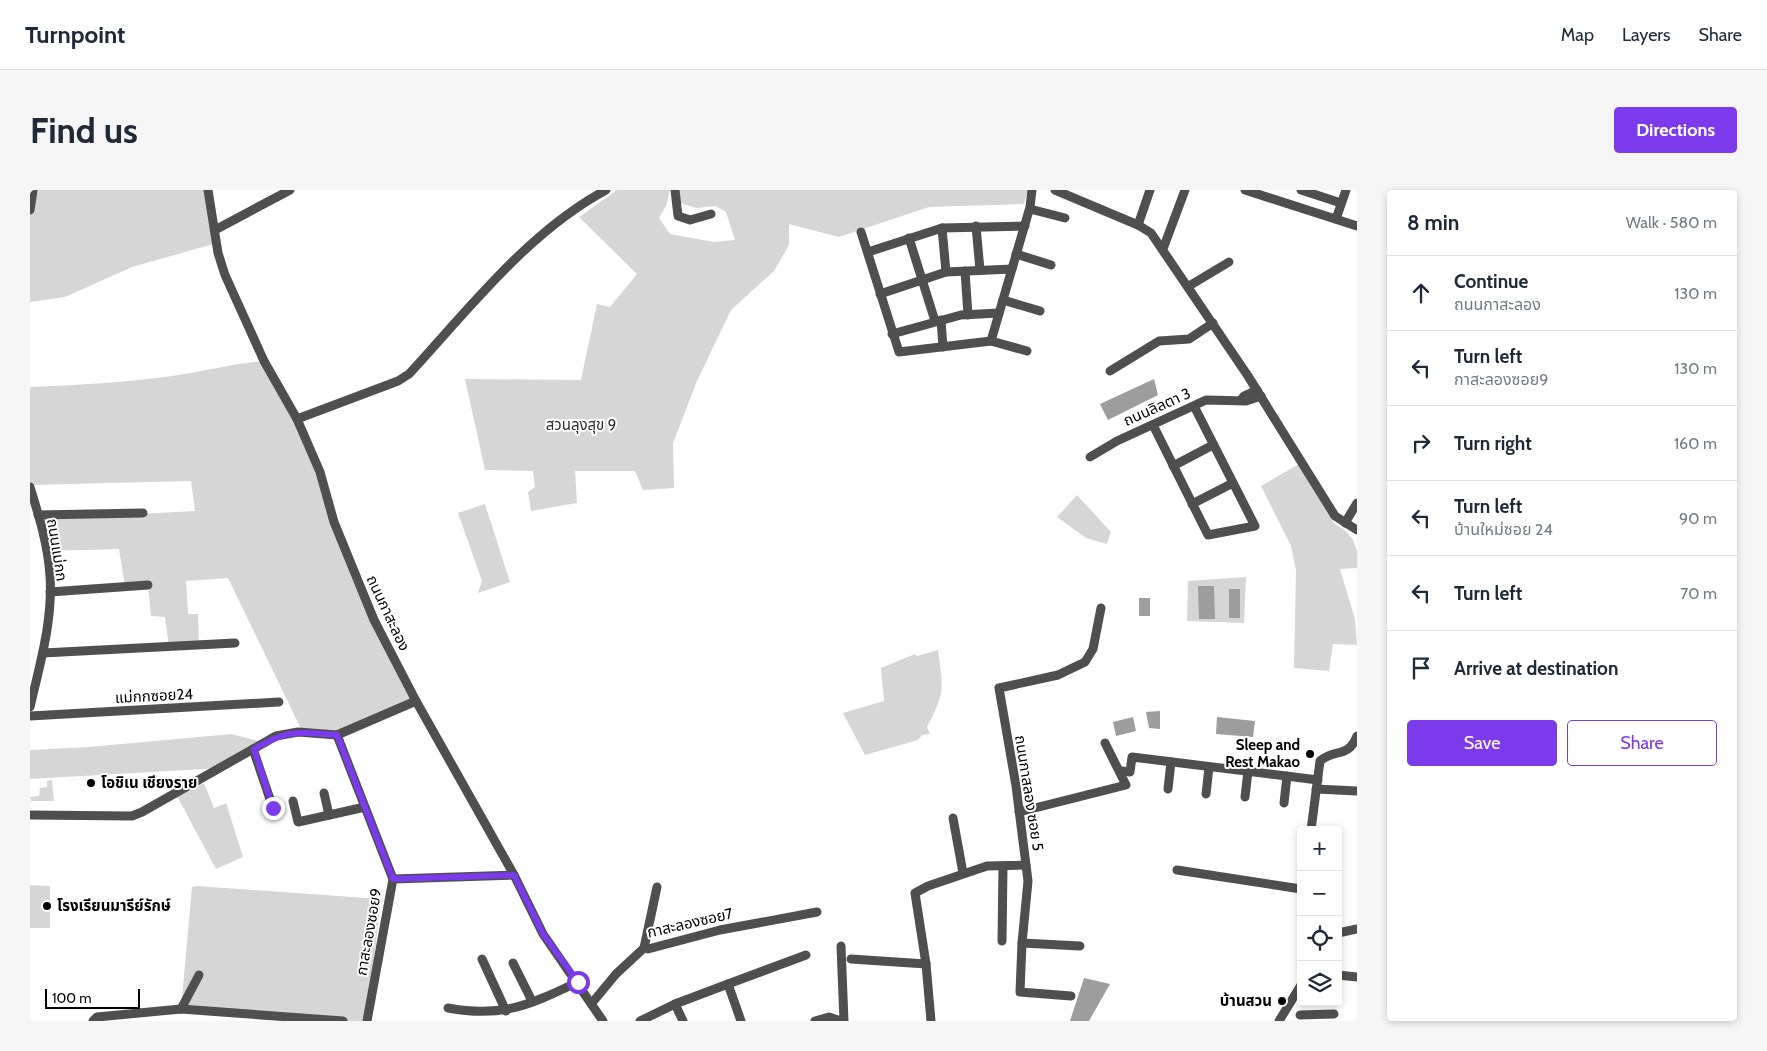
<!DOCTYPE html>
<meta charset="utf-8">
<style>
:root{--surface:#fff;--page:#f6f6f7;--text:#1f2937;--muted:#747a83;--line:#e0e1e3;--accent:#7c3aed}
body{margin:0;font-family:Cabin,"Noto Sans Thai",sans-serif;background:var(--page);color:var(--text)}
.controls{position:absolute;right:15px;bottom:15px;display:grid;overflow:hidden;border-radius:5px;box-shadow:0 2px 8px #0003}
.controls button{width:45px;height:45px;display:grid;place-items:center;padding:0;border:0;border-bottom:1px solid var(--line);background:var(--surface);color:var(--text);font:25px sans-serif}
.scale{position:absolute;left:15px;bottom:12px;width:95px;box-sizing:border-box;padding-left:5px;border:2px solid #000;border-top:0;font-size:14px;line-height:18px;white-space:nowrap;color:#000;-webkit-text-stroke:4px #fff;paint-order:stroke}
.stop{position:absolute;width:15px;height:15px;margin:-11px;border:4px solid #7c3aed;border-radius:50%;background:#fff}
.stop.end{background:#7c3aed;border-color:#fff;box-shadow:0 1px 5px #0008}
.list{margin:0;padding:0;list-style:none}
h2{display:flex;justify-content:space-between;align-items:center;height:65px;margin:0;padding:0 20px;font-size:21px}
h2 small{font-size:16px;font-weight:400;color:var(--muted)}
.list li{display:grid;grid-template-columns:32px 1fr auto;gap:15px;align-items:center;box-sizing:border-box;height:75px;padding:0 20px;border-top:1px solid var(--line)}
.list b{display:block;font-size:19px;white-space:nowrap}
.list p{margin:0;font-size:16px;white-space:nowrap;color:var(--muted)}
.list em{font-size:16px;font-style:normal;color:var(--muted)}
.actions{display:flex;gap:10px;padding:15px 20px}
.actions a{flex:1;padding:11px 0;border:1px solid var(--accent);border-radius:5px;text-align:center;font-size:18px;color:var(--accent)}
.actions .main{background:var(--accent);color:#fff}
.icon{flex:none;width:28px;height:28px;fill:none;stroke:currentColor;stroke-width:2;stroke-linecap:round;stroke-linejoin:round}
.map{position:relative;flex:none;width:1327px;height:831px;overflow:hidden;border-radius:5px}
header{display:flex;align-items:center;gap:30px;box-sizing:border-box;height:70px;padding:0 25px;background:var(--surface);border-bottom:1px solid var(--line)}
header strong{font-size:24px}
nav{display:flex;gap:28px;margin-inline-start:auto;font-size:18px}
.intro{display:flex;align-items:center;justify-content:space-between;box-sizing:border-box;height:120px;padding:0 30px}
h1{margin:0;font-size:35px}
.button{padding:12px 22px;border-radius:5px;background:var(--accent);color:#fff;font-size:18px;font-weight:700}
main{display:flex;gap:30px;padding:0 30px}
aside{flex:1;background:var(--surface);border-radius:5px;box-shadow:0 2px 8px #0003}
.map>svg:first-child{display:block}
</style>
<header>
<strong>Turnpoint</strong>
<nav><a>Map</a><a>Layers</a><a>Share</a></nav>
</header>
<div class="intro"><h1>Find us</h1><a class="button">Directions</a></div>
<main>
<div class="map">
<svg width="1327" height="831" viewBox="0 0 1327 831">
<rect width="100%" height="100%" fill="#fff"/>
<!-- green -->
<g fill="#d6d6d6">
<polygon points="3,0 178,0 187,53 102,77 35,107 0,112 0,20"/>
<polygon points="587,0 640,0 636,16 629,28 640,44 684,52 705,50 696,22 686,16 666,18 650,13 648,0 998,0 994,14 899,17 809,47 759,34 759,55 744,81 701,120 667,191 643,253 644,298 613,300 605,281 545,281 547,313 501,321 498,302 505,297 503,281 455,280 435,189 551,190 567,114 580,117 607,84 549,27"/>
<path d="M234,171l34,58 34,96 84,186 -79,34 -34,-2 -75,-155 -42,3 2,33h10l1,28 -30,5 -4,-30 -14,-1 -3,-31 -23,1 -6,-37 -72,2 -8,-32 156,-8 -4,-30 -161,4v-98c45,-2 90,-4 135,-10 33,-4 65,-13 99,-16z"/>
<polygon points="1269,274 1304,333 1317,342 1323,350 1327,361 1327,378 1310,379 1325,429 1327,455 1303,454 1299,481 1264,478 1266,380 1261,356 1231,296"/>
<polygon points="1047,305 1081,342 1077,354 1056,348 1027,327"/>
<polygon points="455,314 480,392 448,403 452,391 428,323"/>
<polygon points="1216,387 1214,433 1157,431 1158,391"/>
<path d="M908,460c5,39 8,41 -11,77l3,7 -8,1 -4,5 -53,15 -22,-42 41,-12 -3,-33 34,-14 2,2z"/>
<polygon points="202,544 235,553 191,578 0,589 0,560 59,557"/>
<polygon points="22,590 24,611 1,611 0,607 9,606 10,598 17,597 17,591"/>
<polygon points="174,593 184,618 196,613 213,667 186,679 147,606"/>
<polygon points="0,695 20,696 20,738 0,738"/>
<polygon points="167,696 351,709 337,831 275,831 151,819 162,697"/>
</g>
<!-- water -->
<g fill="#9d9d9d">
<polygon points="1124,189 1128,205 1078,230 1070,214"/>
<polygon points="1168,396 1184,396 1185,429 1169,429"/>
<rect x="1199" y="399" width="11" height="29"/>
<rect x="1109" y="408" width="11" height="18"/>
<polygon points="1130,521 1130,539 1119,538 1116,522"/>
<polygon points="1103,527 1106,541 1086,546 1083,532"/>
<polygon points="1187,527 1225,531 1223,547 1186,544"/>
<polygon points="1054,788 1080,794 1059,831 1040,831"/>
</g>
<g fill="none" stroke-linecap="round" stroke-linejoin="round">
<!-- minor -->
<g stroke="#4f4f4f" stroke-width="9">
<polyline points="178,0 188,63 195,85 234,171 267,229 290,282 304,332 344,430 386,511 484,685 513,744 573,831"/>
<polyline points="645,0 648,26 660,30 681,24"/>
<polyline points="1025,0 1108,35 1121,43 1218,186 1305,326 1327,340"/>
<polyline points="1215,0 1327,36"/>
<polyline points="1271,0 1311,13"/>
<polyline points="1000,19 1035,28"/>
<polyline points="0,20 3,0"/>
<polyline points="1306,29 1316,0"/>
<polyline points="1108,35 1120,0"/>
<polyline points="946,36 950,80"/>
<polyline points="912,38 916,82"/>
<polyline points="185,40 260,0"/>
<polyline points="831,42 869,162 961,151 997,161"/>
<polyline points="879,48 905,131"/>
<polyline points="1133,59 1155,0"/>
<polyline points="838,62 912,38 995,36"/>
<polyline points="986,64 1021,75"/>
<polyline points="935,81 938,125"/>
<polyline points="1159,96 1199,72"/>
<polyline points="850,104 916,82 982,79"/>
<polyline points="973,110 1010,121"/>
<polyline points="911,130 913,157"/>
<polyline points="862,144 931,125 969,123"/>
<polyline points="961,151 1000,17 1002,0"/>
<polyline points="1080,181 1129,151 1159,149 1183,133"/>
<polyline points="1211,210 1214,206 1227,200"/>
<path d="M267,229l101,-38 11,-7c60,-65 119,-142 197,-184"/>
<polyline points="1123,235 1178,345 1225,336 1164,216"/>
<polyline points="1060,267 1087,251 1176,210 1216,211 1231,206"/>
<polyline points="1143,276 1183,255"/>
<path d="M0,297c9,29 18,58 20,89 3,44 -10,88 -20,131"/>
<polyline points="1162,314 1203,293"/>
<polyline points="8,325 113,323"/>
<polyline points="1315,333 1327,313"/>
<polyline points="20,402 118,395"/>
<polyline points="13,463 205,453"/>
<polyline points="0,526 249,512"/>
<polyline points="307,545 363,689"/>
<polyline points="223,559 243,618"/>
<polyline points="1092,581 1100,582 1102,567 1288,590"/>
<polyline points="1138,599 1141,572"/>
<polyline points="1286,599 1327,601"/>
<polyline points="294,603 299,625"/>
<polyline points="1176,604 1179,577"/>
<polyline points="1215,607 1218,581"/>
<polyline points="263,611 268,632 335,617"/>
<polyline points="1254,613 1257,586"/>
<polyline points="989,622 1096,595 1075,553"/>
<polyline points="0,625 102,626 112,622 246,546 268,542 307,545 386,511"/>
<polyline points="923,628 933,683"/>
<path d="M1281,640l9,-69c15,-13 28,-2 37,-25"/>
<polyline points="996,675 998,691 992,753 990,802 1041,806"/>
<polyline points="1147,680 1271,699"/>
<polyline points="1308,743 1327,739"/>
<polyline points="972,751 973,677"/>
<polyline points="992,753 1050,756"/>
<polyline points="811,756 814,831"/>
<polyline points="614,758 627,697"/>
<polyline points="452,769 476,821"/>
<polyline points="821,769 896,774"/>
<polyline points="483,773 502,811"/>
<polyline points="1308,785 1327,787"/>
<polyline points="698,794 776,765"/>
<polyline points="562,813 586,784 614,758 618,759 690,740 787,722"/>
<polyline points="645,814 653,831"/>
<path d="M418,818c55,10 81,-3 130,-26"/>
<polyline points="151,819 169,785"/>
<polyline points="1270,825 1304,824"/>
<polyline points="63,831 67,827 151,819 313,831"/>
<polyline points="337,831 363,689 484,685"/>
<polyline points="610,831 645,814 698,794 711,831"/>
<polyline points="785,831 799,827 811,831"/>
<polyline points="901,831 896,774 885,703 898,696 957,676 996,675 986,596 969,498 1028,485 1055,472 1063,459 1071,418"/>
<polyline points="1249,831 1271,795"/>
</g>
</g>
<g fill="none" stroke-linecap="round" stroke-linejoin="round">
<!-- route -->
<path stroke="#7c3aed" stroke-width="6" d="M243,618l-19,-59c35,-20 43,-17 83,-14l56,144 121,-4 29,59 35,48"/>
</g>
<!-- markers -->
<g fill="#000" stroke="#fff" stroke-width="2">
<circle cx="1280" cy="564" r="5"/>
<circle cx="61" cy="593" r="5"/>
<circle cx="17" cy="716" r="5"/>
<circle cx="1252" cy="811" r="5"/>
</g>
<g text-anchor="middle" stroke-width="4" stroke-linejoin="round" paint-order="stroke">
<!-- street labels -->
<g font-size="15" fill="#000" stroke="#fff">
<text transform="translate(1127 217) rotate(-24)" y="5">ถนนลิลตา 3</text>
<text transform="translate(27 360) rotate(81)" y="5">ถนนแม่กก</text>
<text transform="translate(358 423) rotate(65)" y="5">ถนนกาสะลอง</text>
<text transform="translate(124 506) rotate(-3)" y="5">แม่กกซอย24</text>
<text transform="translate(999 603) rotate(81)" y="5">ถนนกาสลอง ซอย 5</text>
<text transform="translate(660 733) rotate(-13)" y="5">กาสะลองซอย7</text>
<text transform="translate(339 742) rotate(-80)" y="5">กาสะลองซอย9</text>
</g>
<!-- park labels -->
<g font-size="15" fill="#2d2d2d" stroke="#fff">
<text x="551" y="240">สวนลุงสุข 9</text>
</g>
<!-- poi labels -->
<g font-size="15" font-weight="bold" fill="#000" stroke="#fff" text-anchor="end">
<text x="1270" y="560">Sleep and<tspan x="1270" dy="17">Rest Makao</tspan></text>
<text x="71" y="598" text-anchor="start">โอชิเน เชียงราย</text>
<text x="27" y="721" text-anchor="start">โรงเรียนมารีย์รักษ์</text>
<text x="1242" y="816">บ้านสวน</text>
</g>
</g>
</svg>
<div class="controls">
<button>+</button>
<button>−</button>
<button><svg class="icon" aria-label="locate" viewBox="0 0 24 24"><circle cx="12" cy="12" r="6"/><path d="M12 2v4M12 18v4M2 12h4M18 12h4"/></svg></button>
<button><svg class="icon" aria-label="layers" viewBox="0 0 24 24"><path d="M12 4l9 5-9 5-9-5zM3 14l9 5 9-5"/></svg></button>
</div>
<div class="scale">100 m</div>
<div class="stop" style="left:548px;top:792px"></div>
<div class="stop end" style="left:243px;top:618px"></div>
</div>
<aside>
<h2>8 min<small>Walk · 580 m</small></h2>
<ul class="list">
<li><svg class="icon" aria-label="ahead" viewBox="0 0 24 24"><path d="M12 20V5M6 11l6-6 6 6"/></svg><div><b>Continue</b><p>ถนนกาสะลอง</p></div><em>130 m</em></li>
<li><svg class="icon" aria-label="left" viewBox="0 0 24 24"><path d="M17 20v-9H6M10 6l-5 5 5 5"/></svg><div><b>Turn left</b><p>กาสะลองซอย9</p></div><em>130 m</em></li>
<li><svg class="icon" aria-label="right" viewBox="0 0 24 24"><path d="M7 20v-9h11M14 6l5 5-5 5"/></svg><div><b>Turn right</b></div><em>160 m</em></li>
<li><svg class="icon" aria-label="left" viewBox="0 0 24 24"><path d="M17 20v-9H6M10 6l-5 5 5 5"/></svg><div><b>Turn left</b><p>บ้านใหม่ซอย 24</p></div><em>90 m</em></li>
<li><svg class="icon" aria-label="left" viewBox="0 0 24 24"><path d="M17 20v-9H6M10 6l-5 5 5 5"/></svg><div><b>Turn left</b></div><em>70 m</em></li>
<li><svg class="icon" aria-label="arrive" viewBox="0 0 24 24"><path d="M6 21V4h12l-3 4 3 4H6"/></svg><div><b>Arrive at destination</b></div></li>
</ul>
<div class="actions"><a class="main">Save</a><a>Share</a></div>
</aside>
</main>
